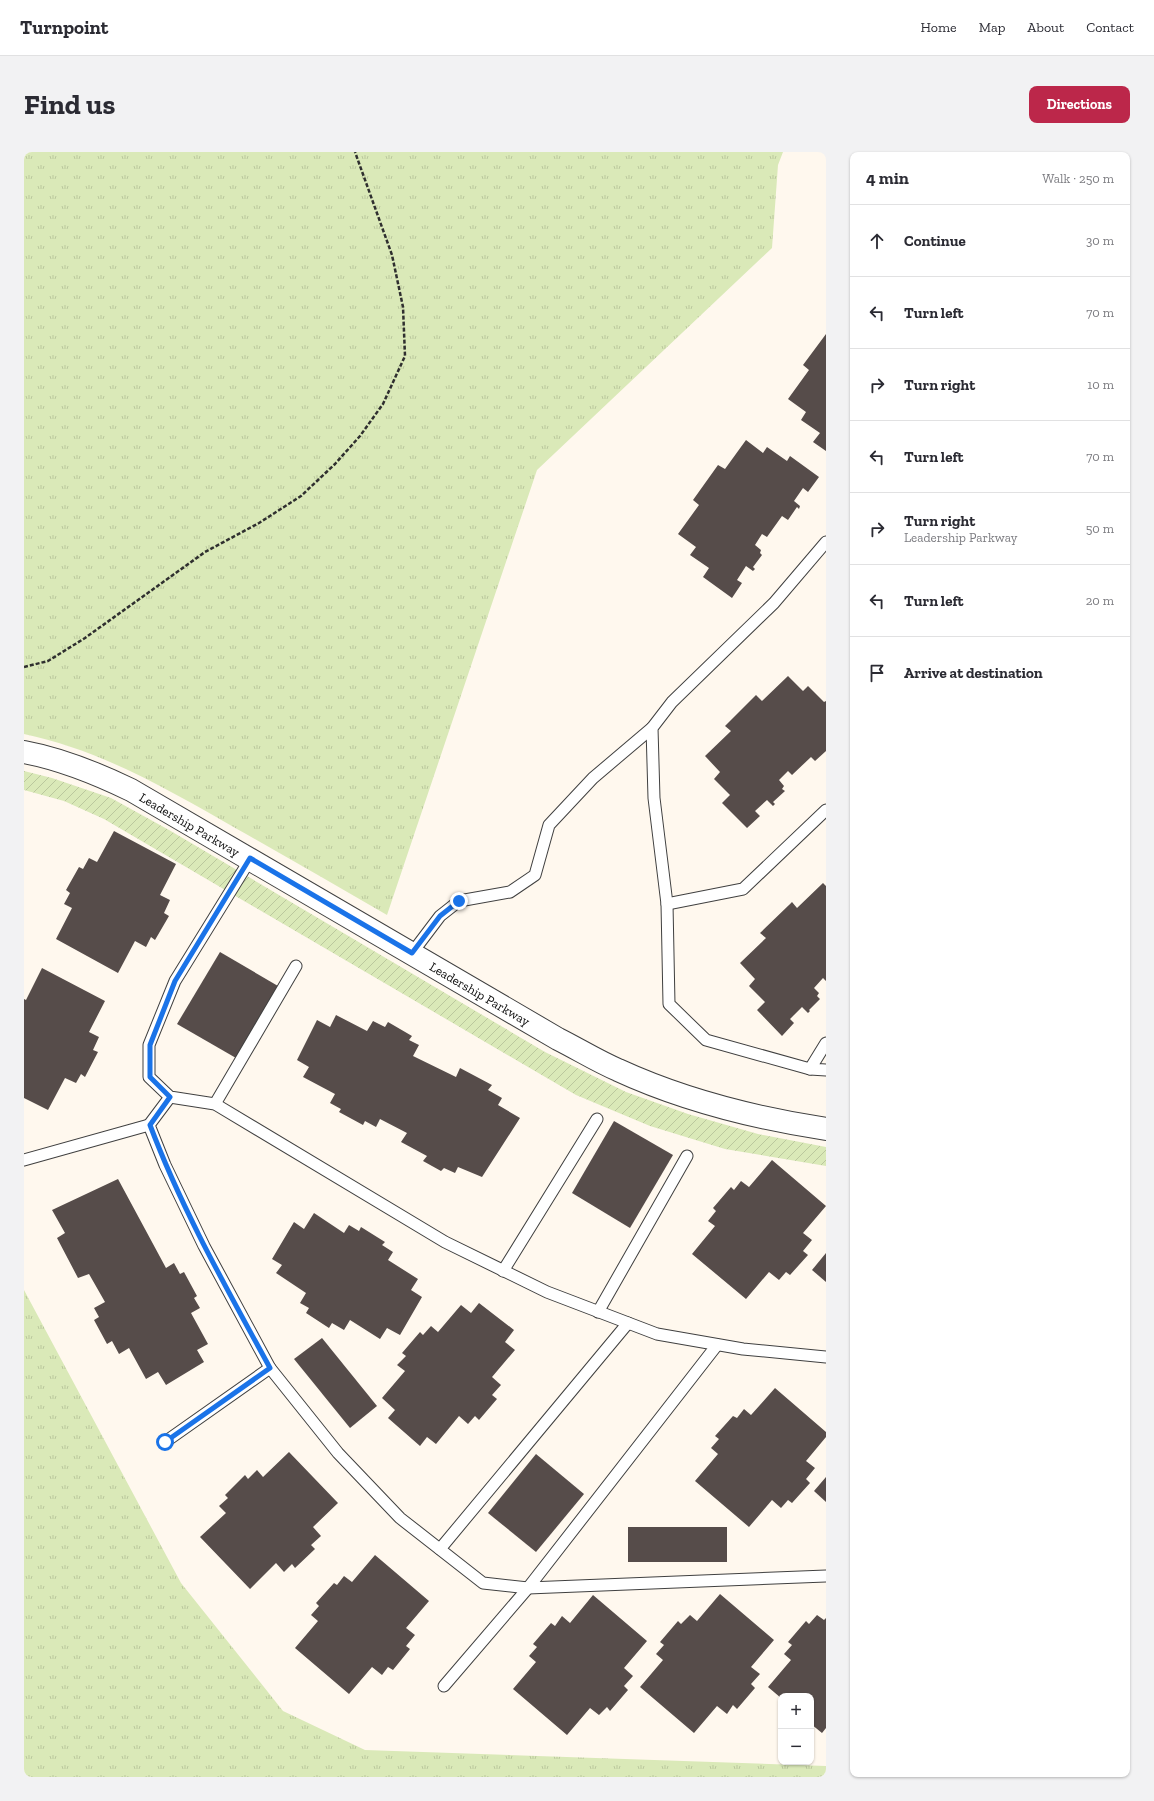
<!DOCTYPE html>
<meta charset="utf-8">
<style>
:root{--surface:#fff;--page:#f2f2f3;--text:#2b2b33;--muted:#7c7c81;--line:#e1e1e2;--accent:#bc274a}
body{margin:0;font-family:"Zilla Slab",serif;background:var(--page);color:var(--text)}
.controls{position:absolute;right:12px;bottom:12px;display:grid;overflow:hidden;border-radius:8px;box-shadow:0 1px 3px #0004}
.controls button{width:36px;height:36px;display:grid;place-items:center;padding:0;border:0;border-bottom:1px solid var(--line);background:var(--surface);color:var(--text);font:20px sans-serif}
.stop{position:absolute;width:12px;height:12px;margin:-9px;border:3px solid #1a73e8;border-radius:50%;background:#fff}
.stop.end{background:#1a73e8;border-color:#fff;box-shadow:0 1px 4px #0008}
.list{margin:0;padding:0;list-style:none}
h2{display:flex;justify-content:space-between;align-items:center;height:52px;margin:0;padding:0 16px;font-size:17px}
h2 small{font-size:13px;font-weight:400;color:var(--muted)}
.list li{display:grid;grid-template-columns:26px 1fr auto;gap:12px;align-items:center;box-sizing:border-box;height:72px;padding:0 16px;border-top:1px solid var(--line)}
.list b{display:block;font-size:15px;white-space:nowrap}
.list p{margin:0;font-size:13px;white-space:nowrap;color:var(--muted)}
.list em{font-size:13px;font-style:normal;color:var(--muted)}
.icon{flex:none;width:22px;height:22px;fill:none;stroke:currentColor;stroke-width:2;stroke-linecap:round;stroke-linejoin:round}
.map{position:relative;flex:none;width:802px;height:1625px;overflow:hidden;border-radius:8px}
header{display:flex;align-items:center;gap:24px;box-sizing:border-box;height:56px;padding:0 20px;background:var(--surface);border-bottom:1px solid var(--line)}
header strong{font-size:19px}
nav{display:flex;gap:22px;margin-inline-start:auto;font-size:14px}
.intro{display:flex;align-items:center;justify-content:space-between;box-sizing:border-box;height:96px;padding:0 24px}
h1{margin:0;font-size:28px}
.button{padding:10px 18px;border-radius:8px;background:var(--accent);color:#fff;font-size:14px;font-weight:700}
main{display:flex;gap:24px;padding:0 24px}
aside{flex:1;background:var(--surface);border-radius:8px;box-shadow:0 1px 3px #0004}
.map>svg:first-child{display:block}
</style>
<header>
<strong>Turnpoint</strong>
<nav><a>Home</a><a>Map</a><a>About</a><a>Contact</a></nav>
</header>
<div class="intro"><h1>Find us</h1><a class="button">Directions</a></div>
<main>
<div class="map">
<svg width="802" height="1625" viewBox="0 0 802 1625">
<defs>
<pattern id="grass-tufts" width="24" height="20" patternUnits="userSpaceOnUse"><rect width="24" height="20" fill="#dae9b8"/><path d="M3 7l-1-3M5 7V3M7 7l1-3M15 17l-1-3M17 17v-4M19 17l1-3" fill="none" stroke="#bac79d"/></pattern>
<pattern id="garden-furrows" width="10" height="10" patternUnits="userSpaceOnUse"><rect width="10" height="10" fill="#dae9b8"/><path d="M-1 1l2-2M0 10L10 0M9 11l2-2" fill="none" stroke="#bac79d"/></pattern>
</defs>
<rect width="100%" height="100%" fill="#fff8ee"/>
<!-- grass -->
<g fill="url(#grass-tufts)">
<path d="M0,0h759l-5,13 -6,83 -235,222 -150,445c-50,-29 -100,-58 -150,-86 -68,-39 -136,-79 -213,-95z"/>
<polygon points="0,1138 157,1431 259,1559 341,1598 802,1614 802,1625 0,1625"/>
</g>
<!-- garden -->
<polygon fill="url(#garden-furrows)" points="0,619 28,626 87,646 145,678 521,900 602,940 664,962 734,982 802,995 802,1014 701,997 626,974 552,943 80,667 40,649 0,638"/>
<!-- building -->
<g fill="#564c4a">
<polygon points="802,182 802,299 789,290 796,281 777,268 782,260 764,247 785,218 779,213"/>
<polygon points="722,288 739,301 743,295 763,309 766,304 795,325 784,340 779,336 770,349 776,354 775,357 773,355 764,368 758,364 743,385 738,382 731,393 737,398 736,401 738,403 729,415 731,417 729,419 722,414 713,428 718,431 708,446 679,425 685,416 666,403 672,395 654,382 675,353 669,348 694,313 701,317"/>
<polygon points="764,524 779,539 784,534 800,550 802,549 802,599 791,609 787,605 768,623 764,619 755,628 760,634 758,637 761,639 749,650 751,652 749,654 743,648 731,659 736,664 723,676 698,651 706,643 690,627 696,620 681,604 707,579 701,574 732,543 738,549"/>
<polygon points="90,679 152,712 136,743 146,748 140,761 145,764 131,788 127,785 122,795 111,789 94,821 32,787 48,756 40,752 46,741 42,738 55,715 59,717 65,706 73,710"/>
<polygon points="799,731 802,734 802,829 799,826 790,836 795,841 793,844 796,847 785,858 786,859 784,861 778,855 766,867 770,871 758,884 733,858 741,850 725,834 731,827 716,811 742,786 736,781 765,753 768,750 773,756"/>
<polygon points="196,800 254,834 212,906 153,872"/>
<polygon points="18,816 81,849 65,880 75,885 69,898 74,900 61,925 57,922 52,931 41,926 24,958 0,946 0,847 2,848"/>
<polygon points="312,863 343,879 349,869 361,875 364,870 388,884 385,888 395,893 389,904 432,925 436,916 468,933 464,938 478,946 474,953 496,966 458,1025 434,1015 431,1021 420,1016 417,1019 399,1009 403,1004 377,990 383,981 356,967 352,975 341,969 339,973 315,960 317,957 306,951 311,942 279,925 285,915 273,908 293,868 306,875"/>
<polygon points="590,969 649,1003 606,1076 548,1041"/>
<polygon points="748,1008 802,1054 779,1081 788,1088 779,1099 784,1103 766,1123 762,1120 755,1128 745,1120 722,1147 668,1102 691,1074 684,1069 692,1059 689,1056 707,1035 710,1038 717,1029 725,1035"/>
<polygon points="94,1027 142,1116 150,1111 156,1122 160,1120 173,1144 170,1146 176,1156 167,1161 184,1192 173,1198 180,1210 142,1233 134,1220 122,1227 105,1196 95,1202 88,1189 83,1192 70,1168 75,1165 70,1156 81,1150 65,1122 54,1126 33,1086 41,1081 28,1058"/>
<polygon points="290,1061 320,1081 325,1073 335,1079 337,1075 361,1090 358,1093 369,1100 364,1108 394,1127 387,1138 398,1145 376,1183 363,1176 356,1187 326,1168 320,1178 308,1171 305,1176 282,1161 285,1156 276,1151 282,1141 252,1121 258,1113 248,1107 270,1070 280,1077"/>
<polygon points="802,1101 802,1130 788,1118"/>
<polygon points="455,1151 490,1178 481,1190 491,1198 468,1225 477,1233 468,1243 473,1247 455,1268 451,1264 444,1272 435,1264 412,1292 403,1285 396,1294 364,1266 371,1258 358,1246 381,1219 373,1213 382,1204 378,1201 396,1180 399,1183 407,1174 414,1180 437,1153 447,1161"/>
<polygon points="298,1186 353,1254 326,1276 270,1207"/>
<polygon points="751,1236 802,1280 802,1285 782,1309 791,1316 782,1327 786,1331 768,1351 764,1348 757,1356 748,1348 725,1375 671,1329 694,1302 687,1296 695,1287 691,1284 709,1264 713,1266 720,1257 727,1263"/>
<polygon points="265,1300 314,1351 289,1375 297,1384 287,1393 291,1397 271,1416 268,1412 260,1420 252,1411 226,1437 176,1385 202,1361 195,1354 204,1346 201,1343 221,1323 224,1327 233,1318 239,1325"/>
<polygon points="512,1302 560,1342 512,1400 464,1361"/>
<polygon points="802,1325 802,1350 790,1339"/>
<rect x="604" y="1375" width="99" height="35"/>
<polygon points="351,1403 405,1449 382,1476 391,1483 382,1494 386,1497 369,1518 364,1515 358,1523 348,1515 325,1542 271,1496 294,1469 287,1463 295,1454 292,1451 310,1431 313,1433 320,1424 328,1430"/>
<polygon points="696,1442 750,1488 727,1515 736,1522 727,1532 731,1536 713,1557 709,1553 703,1562 693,1554 670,1581 616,1535 639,1508 632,1502 640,1493 636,1490 654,1469 657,1472 666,1463 673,1469"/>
<polygon points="569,1443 623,1489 600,1516 609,1524 600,1534 604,1538 586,1559 583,1555 575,1563 566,1556 543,1583 489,1537 512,1510 505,1504 513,1495 509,1492 527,1471 531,1474 538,1464 546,1471"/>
<polygon points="793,1463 800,1468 802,1466 802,1576 798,1581 787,1572 787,1544 757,1544 757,1546 744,1535 767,1508 760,1502 768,1493 764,1490 782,1469 785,1472"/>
</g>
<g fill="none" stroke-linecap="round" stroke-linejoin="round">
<defs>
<g id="lane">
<polyline points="227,706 151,829 125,893 125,925 146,945 191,952 421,1090 523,1140 633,1182 719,1197 802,1205"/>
<polyline points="643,752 719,737 802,658"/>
<polyline points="388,801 416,764 435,749 486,740 511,723 525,673 569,626 628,576"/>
<polyline points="802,891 786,917 802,918"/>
<polyline points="786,917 682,888 645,852 643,752 630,646 628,576 648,550 750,451 802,390"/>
<polyline points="146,945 125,973 141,1013 180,1094 246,1216 314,1301 376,1366 459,1431 504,1436 802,1424"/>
<polyline points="191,952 272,814"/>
<polyline points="0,1008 125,973"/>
<polyline points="479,1119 573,967"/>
<polyline points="574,1160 663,1004"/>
<polyline points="141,1290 246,1216"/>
<polyline points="416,1397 604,1171"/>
<polyline points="420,1534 504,1436 693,1193"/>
</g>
<g id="street">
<path id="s1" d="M0,600c38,7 72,21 107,38l427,249c20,10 39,22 60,31 65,30 137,48 208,59"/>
</g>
</defs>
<!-- lane casing -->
<use href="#lane" stroke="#404040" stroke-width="13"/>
<!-- street casing -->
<use href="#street" stroke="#404040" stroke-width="24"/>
<!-- path -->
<polyline stroke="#2f2f2f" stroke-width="2.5" stroke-dasharray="4 2" stroke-linecap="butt" points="0,515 24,509 61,486 181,400 235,371 277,344 311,312 336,284 359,252 381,204 379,155 368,103 331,0"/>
<!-- lane -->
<use href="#lane" stroke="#fff" stroke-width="11"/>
<!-- street -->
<use href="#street" stroke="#fff" stroke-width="22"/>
</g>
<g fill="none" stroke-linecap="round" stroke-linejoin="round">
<!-- route -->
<path stroke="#1a73e8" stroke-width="5" d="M141,1290l105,-74c-43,-79 -88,-158 -120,-243l20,-28 -20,-20v-32l25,-64 75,-123 162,95 28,-37 19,-15"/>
</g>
<g text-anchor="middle" stroke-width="4" stroke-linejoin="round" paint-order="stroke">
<!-- street labels -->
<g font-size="13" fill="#0d0d0d" stroke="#fff">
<text dy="5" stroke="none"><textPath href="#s1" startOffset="182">Leadership Parkway</textPath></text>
<text dy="5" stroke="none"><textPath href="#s1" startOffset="518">Leadership Parkway</textPath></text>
</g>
</g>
</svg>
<div class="controls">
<button>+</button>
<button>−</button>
</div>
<div class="stop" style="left:141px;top:1290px"></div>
<div class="stop end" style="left:435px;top:749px"></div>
</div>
<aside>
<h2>4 min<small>Walk · 250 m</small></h2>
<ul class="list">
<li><svg class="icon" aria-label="ahead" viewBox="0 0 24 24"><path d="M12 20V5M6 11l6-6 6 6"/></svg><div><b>Continue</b></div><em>30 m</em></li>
<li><svg class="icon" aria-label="left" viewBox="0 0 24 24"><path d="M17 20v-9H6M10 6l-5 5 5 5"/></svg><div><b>Turn left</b></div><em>70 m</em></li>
<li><svg class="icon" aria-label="right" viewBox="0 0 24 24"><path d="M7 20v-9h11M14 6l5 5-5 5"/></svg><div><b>Turn right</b></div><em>10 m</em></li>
<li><svg class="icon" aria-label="left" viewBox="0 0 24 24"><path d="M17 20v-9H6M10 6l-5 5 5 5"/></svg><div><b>Turn left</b></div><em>70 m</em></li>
<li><svg class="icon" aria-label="right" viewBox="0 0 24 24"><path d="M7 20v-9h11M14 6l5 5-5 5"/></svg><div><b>Turn right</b><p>Leadership Parkway</p></div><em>50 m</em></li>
<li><svg class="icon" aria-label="left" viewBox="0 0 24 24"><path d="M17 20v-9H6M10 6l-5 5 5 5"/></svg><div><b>Turn left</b></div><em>20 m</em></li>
<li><svg class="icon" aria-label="arrive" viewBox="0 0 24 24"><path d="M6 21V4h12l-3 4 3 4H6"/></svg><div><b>Arrive at destination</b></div></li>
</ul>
</aside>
</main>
